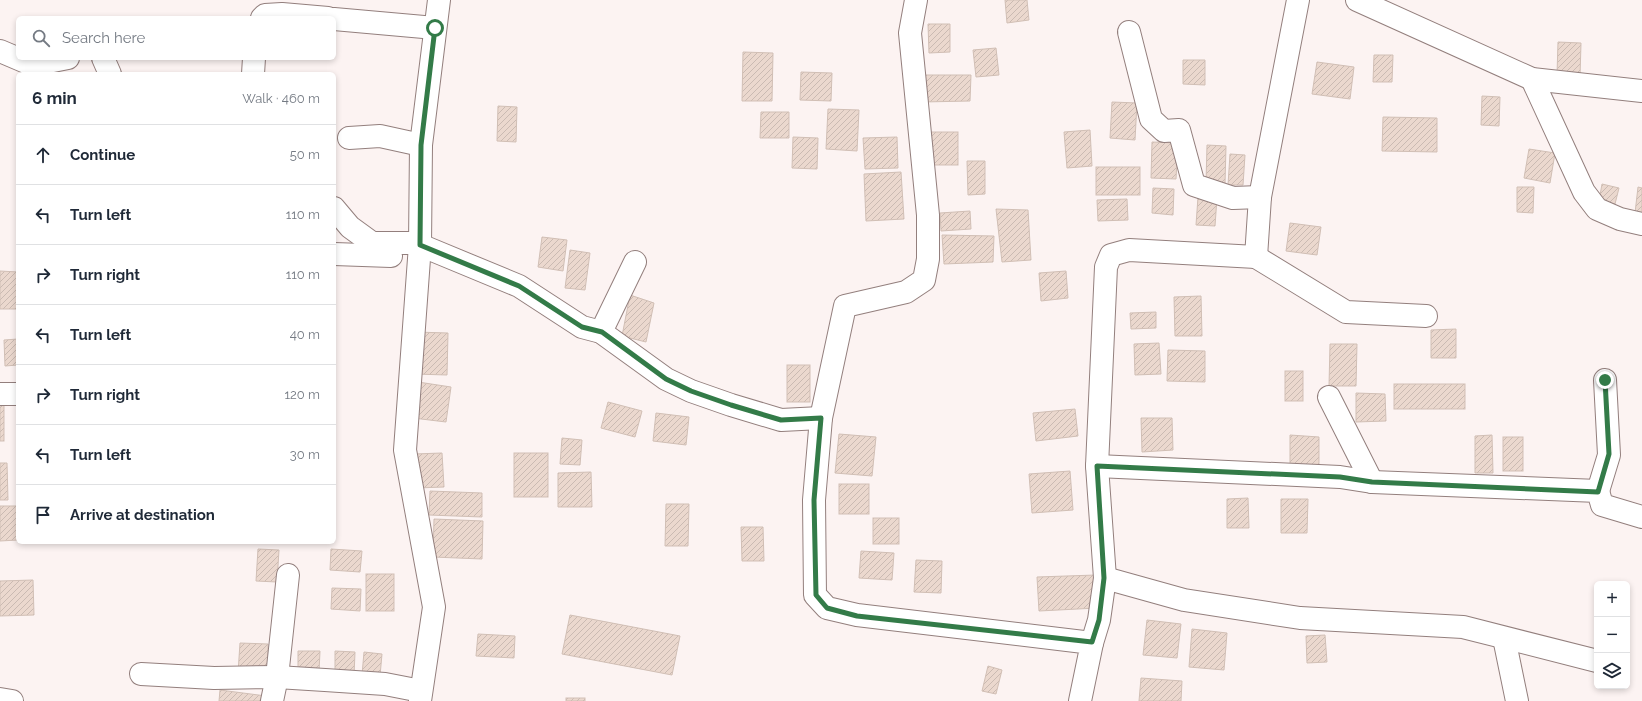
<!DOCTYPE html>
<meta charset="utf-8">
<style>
:root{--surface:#fff;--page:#f2f2f3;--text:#1f2937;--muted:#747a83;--line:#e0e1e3}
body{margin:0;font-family:Raleway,sans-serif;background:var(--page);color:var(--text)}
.controls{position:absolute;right:12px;bottom:12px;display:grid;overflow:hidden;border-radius:6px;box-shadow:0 2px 6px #0003}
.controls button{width:36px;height:36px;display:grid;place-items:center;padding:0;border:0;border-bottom:1px solid var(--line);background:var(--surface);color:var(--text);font:20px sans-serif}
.stop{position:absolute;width:12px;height:12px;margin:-9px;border:3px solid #337b48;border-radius:50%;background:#fff}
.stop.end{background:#337b48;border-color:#fff;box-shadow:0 1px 4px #0008}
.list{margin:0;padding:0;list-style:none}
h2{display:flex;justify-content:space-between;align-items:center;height:52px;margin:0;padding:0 16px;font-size:17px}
h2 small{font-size:13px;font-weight:400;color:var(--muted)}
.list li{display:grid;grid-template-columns:26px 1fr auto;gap:12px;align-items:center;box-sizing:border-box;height:60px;padding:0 16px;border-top:1px solid var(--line)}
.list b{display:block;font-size:15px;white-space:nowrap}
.list em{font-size:13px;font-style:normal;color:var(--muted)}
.icon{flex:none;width:22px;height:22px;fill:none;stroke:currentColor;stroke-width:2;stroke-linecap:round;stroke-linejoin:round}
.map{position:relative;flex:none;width:1642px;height:701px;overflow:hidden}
.search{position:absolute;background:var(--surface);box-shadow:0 2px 6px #0003;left:16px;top:16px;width:320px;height:44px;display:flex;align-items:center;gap:10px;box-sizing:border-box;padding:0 14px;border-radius:6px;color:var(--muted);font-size:15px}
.panel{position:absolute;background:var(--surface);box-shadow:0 2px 6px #0003;left:16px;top:72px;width:320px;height:472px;border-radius:6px}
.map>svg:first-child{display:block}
</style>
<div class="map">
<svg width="1642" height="701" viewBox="0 0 1642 701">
<defs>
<pattern id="building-hatch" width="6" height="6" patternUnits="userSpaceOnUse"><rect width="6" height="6" fill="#ebd8ce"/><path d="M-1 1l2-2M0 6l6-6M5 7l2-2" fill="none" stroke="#cabab2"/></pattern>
</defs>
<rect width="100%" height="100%" fill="#fcf3f2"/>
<!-- building -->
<g fill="url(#building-hatch)" stroke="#d1bfb5">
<polygon points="1005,0 1027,0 1029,20 1007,23"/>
<polygon points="928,24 950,24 950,52 929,53"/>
<polygon points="1558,42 1581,43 1580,77 1557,75"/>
<polygon points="996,48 999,75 976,77 973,50"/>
<polygon points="743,52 773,53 772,101 742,101"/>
<polygon points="1374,55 1393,55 1392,82 1373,82"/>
<polygon points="1183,60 1205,60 1205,85 1183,84"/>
<polygon points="1317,62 1354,67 1350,99 1312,94"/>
<polygon points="801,72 832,73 831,101 800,100"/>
<polygon points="922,75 971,75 970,101 922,102"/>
<polygon points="1482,96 1500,97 1499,126 1481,125"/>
<polygon points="1112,102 1137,103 1135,140 1110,138"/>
<polygon points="498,106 517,107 516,142 497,141"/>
<polygon points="828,109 859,110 857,151 826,149"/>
<polygon points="761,112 789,112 789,138 760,138"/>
<polygon points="1383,117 1437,118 1437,152 1382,151"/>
<polygon points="1090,130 1092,166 1067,168 1064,132"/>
<rect x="928" y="132" width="30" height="33"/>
<polygon points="793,137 818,138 817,169 792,168"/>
<polygon points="897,137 898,168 865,169 863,138"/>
<polygon points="1152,142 1178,143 1176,179 1151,178"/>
<polygon points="1207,145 1226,146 1225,184 1206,183"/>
<polygon points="1529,149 1555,153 1550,183 1524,178"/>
<polygon points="1230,154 1245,155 1243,185 1228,185"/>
<polygon points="967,161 985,161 985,194 968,195"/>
<rect x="1096" y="167" width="44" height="28"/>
<polygon points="901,172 904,219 866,221 864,174"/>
<polygon points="1602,184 1619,188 1615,204 1599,201"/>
<polygon points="1517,187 1534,187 1533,213 1517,212"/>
<polygon points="1638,187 1642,188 1642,214 1635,213"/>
<polygon points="1153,188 1174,189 1173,215 1152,213"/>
<polygon points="1198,197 1217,198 1215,226 1196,225"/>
<polygon points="1127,199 1128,220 1098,221 1097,200"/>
<polygon points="996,209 1028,210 1031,260 1002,262"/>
<polygon points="970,211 971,229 941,231 940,213"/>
<polygon points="1290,223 1321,227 1317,255 1286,251"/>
<polygon points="942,235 994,236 993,262 944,264"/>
<polygon points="542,237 567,240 563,271 538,267"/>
<polygon points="570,250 590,253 585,290 565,288"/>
<polygon points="0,271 18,272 18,309 0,309"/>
<polygon points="1066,271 1068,298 1041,301 1039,273"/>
<polygon points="630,295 654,303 646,342 622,336"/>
<polygon points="1201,296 1202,336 1175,336 1174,297"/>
<polygon points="1156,312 1156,328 1131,329 1130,313"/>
<polygon points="1456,329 1456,358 1431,358 1431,330"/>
<polygon points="415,332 448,333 447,375 414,374"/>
<polygon points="18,339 18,365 5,366 4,340"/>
<polygon points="1159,343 1161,374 1135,375 1134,344"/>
<polygon points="1330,344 1357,344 1356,386 1329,386"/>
<polygon points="1168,350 1205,351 1205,382 1167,381"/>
<rect x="787" y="365" width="23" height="37"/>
<rect x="1285" y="371" width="18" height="30"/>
<polygon points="418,382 451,387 446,422 413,418"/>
<rect x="1394" y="384" width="71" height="25"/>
<polygon points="1356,393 1385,394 1386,421 1356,422"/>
<polygon points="608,402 642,411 635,437 601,428"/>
<rect x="0" y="405" width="4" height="36"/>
<polygon points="1075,409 1078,436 1036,441 1033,413"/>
<polygon points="656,413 689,417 686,445 653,441"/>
<polygon points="1141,418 1172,418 1173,450 1142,452"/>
<polygon points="839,434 876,437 872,476 835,473"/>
<polygon points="1290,435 1319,437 1319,471 1290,469"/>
<polygon points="1492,435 1493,473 1475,473 1475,436"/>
<rect x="1503" y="437" width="20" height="34"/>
<polygon points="562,438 582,440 580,465 560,464"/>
<polygon points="442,453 444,487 416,488 414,454"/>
<rect x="514" y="453" width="34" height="44"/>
<polygon points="0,463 7,463 8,500 0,500"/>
<polygon points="1070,471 1073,510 1032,513 1029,474"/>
<polygon points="591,472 592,507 558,507 558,473"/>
<rect x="839" y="484" width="30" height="30"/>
<polygon points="430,491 482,493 482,517 429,515"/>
<polygon points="1248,498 1249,528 1227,528 1227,499"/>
<polygon points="1281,499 1308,499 1307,533 1281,533"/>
<polygon points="666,504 689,504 688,546 665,546"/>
<polygon points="0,506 18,506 18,540 0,541"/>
<rect x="873" y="518" width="26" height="26"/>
<polygon points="434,519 483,521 482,559 433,557"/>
<polygon points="741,527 763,527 764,561 742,561"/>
<polygon points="258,549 279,550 277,582 256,581"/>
<polygon points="331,549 362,551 360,572 330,570"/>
<polygon points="861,551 894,553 892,580 859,578"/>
<polygon points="916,560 942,561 941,593 914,592"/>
<rect x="366" y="574" width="28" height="37"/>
<polygon points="1096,575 1097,608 1039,611 1037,577"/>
<polygon points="33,580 34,615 0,616 0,581"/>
<polygon points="332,588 361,589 360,611 331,609"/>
<polygon points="570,615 680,636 672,675 562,654"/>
<polygon points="1147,620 1181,624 1177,658 1143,655"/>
<polygon points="1192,629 1227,633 1224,670 1189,667"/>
<polygon points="478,634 515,636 514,658 476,656"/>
<polygon points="1325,635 1327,662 1307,663 1306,636"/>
<polygon points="240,643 268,644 268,672 238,673"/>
<polygon points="298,651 320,651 319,672 298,671"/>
<polygon points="335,651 355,652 354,676 335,676"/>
<polygon points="364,652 382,654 380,676 362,675"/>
<polygon points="988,666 1002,670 996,694 982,691"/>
<polygon points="1141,678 1182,681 1181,701 1139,701"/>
<polygon points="220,690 266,696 266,701 219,701"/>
<rect x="566" y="698" width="19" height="3"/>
</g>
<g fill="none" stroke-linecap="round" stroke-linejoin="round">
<defs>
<g id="street">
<polyline points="916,0 910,33 928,215 928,259 924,280 906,292 845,306 821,418 814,500 815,595 827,608 857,615 1092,643 1080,701"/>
<polyline points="1357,0 1532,79 1642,91"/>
<polyline points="262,18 265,15 282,14 328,18"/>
<polyline points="334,19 435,28"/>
<polyline points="1129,32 1151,119 1164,131 1179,130 1194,185 1233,198 1260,197"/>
<polyline points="0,51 33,65 68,58"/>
<polyline points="103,58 110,74"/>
<polyline points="253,74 254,58"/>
<polyline points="1532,79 1584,192 1597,209 1620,219 1642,224"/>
<polyline points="349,138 380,136 421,145"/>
<polyline points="334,208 350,227 372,243 420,243"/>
<polyline points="420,245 519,286 582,327 601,332 666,379 691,391 731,405 781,420 821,418"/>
<polyline points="334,254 391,256"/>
<polyline points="1256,257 1346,312 1426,316"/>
<polyline points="601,332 635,262"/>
<polyline points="0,394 18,394"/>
<polyline points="1329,397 1372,482"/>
<polyline points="1097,466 1340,477 1372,482 1598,491 1602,505 1642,517"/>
<polyline points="1598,491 1609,455 1605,380"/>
<polyline points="1105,578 1184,600 1300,618 1463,627 1597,661"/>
<polyline points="1504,638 1517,701"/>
<polyline points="1092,643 1099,620 1105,578 1097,466 1106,267 1111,255 1129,250 1256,257 1260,197 1298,0"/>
<polyline points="141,674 214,678 277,677 325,680 385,684 421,691"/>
<polyline points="0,699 12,701"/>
<polyline points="272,701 277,677 288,575"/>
<polyline points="420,701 434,607 405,450 420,245 421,145 439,0"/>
</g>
</defs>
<!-- street casing -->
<use href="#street" stroke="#937f7d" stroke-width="24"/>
<!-- street -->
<use href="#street" stroke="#fff" stroke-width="22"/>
</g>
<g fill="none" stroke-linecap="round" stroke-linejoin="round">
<!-- route -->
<polyline stroke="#337b48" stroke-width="5" points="435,28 421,145 420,245 519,286 582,327 602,332 666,379 691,391 731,405 781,420 821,418 814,500 816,595 827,608 857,616 1092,642 1099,620 1104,578 1097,466 1340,477 1372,482 1598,492 1609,454 1605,380"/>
</g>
</svg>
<div class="controls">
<button>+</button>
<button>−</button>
<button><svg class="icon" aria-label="layers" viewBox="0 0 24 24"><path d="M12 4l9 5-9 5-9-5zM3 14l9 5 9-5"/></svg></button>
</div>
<div class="stop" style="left:435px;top:28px"></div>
<div class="stop end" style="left:1605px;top:380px"></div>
<div class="search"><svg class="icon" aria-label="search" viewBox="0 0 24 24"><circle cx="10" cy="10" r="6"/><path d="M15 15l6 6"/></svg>Search here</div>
<section class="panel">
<h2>6 min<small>Walk · 460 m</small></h2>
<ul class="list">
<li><svg class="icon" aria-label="ahead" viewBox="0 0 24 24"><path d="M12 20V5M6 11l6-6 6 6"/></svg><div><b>Continue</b></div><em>50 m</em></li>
<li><svg class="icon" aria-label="left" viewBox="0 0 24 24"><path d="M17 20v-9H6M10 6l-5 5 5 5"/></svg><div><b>Turn left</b></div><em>110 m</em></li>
<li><svg class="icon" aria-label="right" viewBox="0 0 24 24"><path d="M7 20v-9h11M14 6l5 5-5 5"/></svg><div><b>Turn right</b></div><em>110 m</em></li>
<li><svg class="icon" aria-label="left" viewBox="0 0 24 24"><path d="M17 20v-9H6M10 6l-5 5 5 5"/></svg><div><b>Turn left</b></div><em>40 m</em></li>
<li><svg class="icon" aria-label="right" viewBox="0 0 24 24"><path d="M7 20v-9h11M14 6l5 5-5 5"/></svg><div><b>Turn right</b></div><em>120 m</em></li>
<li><svg class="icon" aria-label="left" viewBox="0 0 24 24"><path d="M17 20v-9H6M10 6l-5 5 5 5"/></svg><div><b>Turn left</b></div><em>30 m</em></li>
<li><svg class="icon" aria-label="arrive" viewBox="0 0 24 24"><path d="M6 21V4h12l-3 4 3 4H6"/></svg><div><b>Arrive at destination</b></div></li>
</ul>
</section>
</div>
